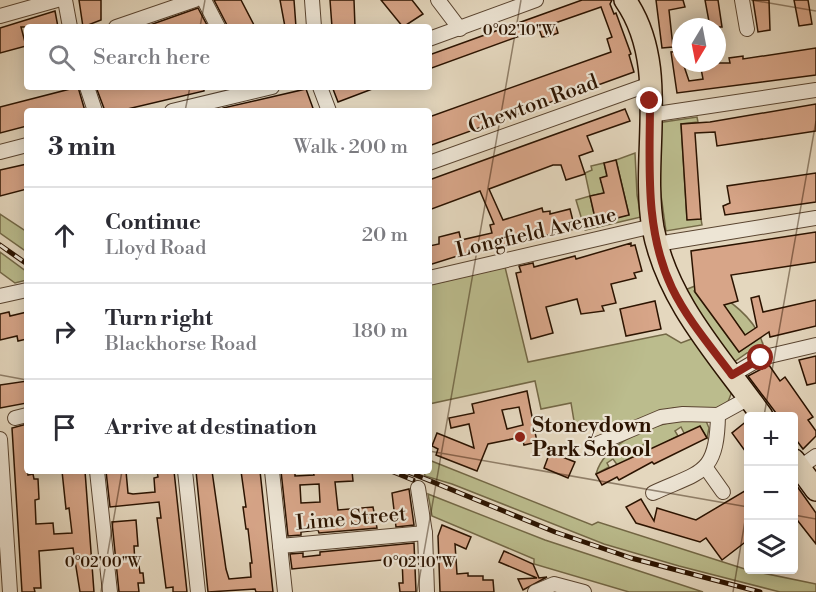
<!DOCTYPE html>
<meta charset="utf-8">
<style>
:root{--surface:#fff;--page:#f7f7f7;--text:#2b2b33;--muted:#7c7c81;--line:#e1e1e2}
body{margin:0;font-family:"Libre Bodoni",serif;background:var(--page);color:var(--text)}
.controls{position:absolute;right:18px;bottom:18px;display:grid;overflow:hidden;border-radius:6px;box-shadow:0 3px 15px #0003}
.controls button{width:54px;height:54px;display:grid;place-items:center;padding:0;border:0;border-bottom:2px solid var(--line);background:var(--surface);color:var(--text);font:30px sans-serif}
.compass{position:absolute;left:672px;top:18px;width:54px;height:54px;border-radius:50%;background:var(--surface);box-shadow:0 3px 15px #0003;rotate:190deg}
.stop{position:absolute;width:18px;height:18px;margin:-14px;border:4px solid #8f2418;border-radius:50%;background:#fff}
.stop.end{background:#8f2418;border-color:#fff;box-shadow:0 2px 6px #0008}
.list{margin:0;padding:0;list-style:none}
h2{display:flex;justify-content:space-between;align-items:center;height:78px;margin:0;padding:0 24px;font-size:26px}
h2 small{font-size:20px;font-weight:400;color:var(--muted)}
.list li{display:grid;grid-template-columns:39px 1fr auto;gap:18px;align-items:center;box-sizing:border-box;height:96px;padding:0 24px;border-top:2px solid var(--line)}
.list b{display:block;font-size:22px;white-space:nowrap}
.list p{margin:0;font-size:20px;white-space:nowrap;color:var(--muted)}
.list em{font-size:20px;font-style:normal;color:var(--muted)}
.icon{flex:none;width:33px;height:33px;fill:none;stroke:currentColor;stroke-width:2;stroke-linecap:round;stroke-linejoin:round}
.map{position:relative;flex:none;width:816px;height:592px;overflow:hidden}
.search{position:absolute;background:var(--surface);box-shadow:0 3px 15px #0003;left:24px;top:24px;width:408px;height:66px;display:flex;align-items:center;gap:15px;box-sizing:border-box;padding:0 21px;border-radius:6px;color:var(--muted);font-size:22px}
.panel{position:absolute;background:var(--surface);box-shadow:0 3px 15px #0003;left:24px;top:108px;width:408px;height:366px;border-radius:6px}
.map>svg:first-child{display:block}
</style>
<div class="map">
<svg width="816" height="592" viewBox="0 0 816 592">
<rect width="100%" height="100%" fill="#e4d7be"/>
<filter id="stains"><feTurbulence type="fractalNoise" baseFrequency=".00333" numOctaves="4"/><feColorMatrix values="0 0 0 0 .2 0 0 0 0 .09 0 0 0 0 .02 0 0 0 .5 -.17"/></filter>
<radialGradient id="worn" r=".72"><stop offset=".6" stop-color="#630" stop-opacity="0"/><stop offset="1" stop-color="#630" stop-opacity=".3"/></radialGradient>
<!-- green -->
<g fill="#bbbc8d" stroke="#736846" stroke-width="1.5">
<polygon points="697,117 698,122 681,124 687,219 701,219 702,225 666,231 660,188 657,123"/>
<polygon points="635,153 637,195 641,217 585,230 576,200 590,196 585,173 592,170 591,166 604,163 607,176 601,178 601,182 608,180 613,200 608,201 603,193 590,196 595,218 608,215 608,206 614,204 617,217 629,215 616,160"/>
<polygon points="0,214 27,232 27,252 0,233"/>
<polygon points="0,252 27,272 27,280 15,283 0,272"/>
<polygon points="505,267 528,362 666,334 681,343 694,338 730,387 731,394 728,402 715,409 674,408 618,426 603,421 575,427 571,403 541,409 535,381 429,404 429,285"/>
<path d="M695,286l2,3 -3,2 45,61 21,-14 -15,-3 -32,-44c21,12 45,31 51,57l-17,5 -13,9 -37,-50 -12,-22z"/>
<path d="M683,420l23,1 3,7 -2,10 -7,-11 -15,8 -4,-8 -6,4 3,5 -27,14 -4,-7 -6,3 2,6 -25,14 -5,-7 -6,4 2,4 -13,7c9,-33 57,-49 87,-54z"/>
<polygon points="429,460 592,525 598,522 748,570 816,584 816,592 780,592 679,566 604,544 452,484 425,476 424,471 429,471"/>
<polygon points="428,494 545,540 703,592 629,592 534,564 534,559 432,516"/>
</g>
<!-- building -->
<g fill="#d7a588" stroke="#2b1300" stroke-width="1.5" fill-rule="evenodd">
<polygon points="79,0 101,0 101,20 83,27"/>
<polygon points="214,0 241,0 255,27 228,27"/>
<polygon points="280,0 294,0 296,27 285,27"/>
<polygon points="330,0 354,0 355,27 332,27"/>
<polygon points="381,0 412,0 423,14 403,27"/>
<polygon points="582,0 612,0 610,4 614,14 616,13 631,54 629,55 634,72 429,146 429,117 611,52 607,39 612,37 601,7 555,23 558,33 550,36 542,37 539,29 429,69 429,55"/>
<polygon points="656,0 683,0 685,7 669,10 673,47 662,48"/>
<polygon points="705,0 718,0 722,27 710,27"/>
<polygon points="753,0 769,0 770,30 758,32"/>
<polygon points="794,0 808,0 812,24 799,26"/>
<polygon points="198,8 208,27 147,27 147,26"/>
<polygon points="55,11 58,27 21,27 26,46 0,53 0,28"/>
<polygon points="816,48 816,75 677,93 671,52 681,51 681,63 683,63 689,81 703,79 700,63 730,63 729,58 743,56 743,59"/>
<polygon points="78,87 85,111 27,111 27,126 0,133 0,107"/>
<polygon points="96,87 204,87 204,91 119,111 105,111"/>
<polygon points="340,87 375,87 375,88 338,102 333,89"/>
<polygon points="306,89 314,111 223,111 223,108"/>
<polygon points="816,104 816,131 717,146 715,132 695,133 701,219 687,220 681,124 710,122"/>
<polygon points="625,109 630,121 587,136 593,151 579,156 585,174 566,180 561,165 553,165 489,189 503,220 542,208 543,212 550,211 550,214 570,209 575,229 467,253 429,265 429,246 439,244 439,237 459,232 461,240 492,233 490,225 494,224 480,191 429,210 429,180"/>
<polygon points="616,160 629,215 617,218 616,213 595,218 590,196 604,193 600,178 607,176 604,163"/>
<polygon points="27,164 27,189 0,196 0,170"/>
<polygon points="816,173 816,202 725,215 723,206 730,203 727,186"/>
<polygon points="816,232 816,262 731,275 738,301 724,305 745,335 757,327 751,298 759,296 763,312 816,300 816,326 770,337 769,332 739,352 695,292 691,251"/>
<polygon points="631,243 631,246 635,245 642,271 634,273 636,278 611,284 616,303 602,306 604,311 581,314 577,299 546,307 553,333 531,339 516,273 521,272 519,266 533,263 534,267 575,256 576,259"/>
<polygon points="655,301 661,329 626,336 620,309"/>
<polygon points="9,312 10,316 27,312 27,339 18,341 17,336 0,340 0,314"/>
<polygon points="816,356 816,383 807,385 799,360"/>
<polygon points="769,365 780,381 785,377 813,417 808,420 816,431 816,436 803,449 794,437 794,417 779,417 748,376"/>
<polygon points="27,381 27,403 0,408 0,385"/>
<path d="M527,391l10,51 -13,3 -2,-8 -34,7 -11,27 -41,-16 2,-6 -6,-3 5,-13 37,15 -5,-24 -18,4 -2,-10 25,-5 -2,-9zM519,407l4,18 -16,4 -5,-19z"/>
<polygon points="748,420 748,455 732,433"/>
<polygon points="27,424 27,471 28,475 33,474 34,479 38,479 39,499 35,500 36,524 53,523 54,534 72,533 69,508 66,509 62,471 85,471 94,592 80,592 73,548 39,551 41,588 34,588 35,592 22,592 12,428"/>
<polygon points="700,426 707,438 654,464 652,462 619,480 617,477 602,485 596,474"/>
<polygon points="550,452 575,462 568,478 544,468"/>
<polygon points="106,471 126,471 128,493 133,494 155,492 154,478 158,477 157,471 174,471 187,592 173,592 173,587 166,588 157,518 161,518 159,502 110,507"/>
<polygon points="196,471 212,471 226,569 229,579 251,577 250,563 252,563 248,529 246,529 243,507 246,507 241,471 260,471 273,592 256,592 255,589 208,592"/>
<path d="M281,471h14v5l19,-1 -1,-4h39l1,10 -18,1 3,28 35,-3 4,21 -58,5 -1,-3 -17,2v3l-13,1zM319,484l1,18 -19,1 -1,-18z"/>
<polygon points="794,482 816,513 816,544 794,516"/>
<polygon points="409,489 414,525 396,527 392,493"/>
<polygon points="748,489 748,540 722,560 706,538 700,542 636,523 626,507 641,499 654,521 657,508 696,520"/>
<polygon points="136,520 138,546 134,546 135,564 139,566 140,573 143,573 144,583 138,583 139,592 119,592 112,522"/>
<polygon points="442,525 471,537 466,549 455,544 457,574 468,573 468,576 483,576 483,580 493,580 494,592 440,592 438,536"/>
<polygon points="414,543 416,592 400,592 399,583 403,583 402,558 292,569 290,554 303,553 303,557 320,555 320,552"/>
<polygon points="504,551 533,564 539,578 547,577 523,590 518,579 537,578 499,562"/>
</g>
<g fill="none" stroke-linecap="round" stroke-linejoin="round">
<defs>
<g id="minor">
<polyline points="65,0 70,27"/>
<polyline points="204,0 218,27"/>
<polyline points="312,0 314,27"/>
<polyline points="438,0 460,29"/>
<polyline points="742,0 747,29"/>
<polyline points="0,16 57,0"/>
<polyline points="116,27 195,0"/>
<polyline points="429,39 536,0"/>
<polyline points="87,87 95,111"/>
<polyline points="320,87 329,111"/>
<polyline points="172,111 272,87"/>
<polyline points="650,115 816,90"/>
<polyline points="0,152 27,145"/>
<polyline points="429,163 650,84"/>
<polyline points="657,244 816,218"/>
<polyline points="429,278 653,226"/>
<polyline points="0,296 27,290"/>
<polyline points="732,375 761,358 816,345"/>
<polyline points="15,418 27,415"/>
<polyline points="0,439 10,592"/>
<polyline points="597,444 661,417 683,414 718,415 749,398"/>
<polyline points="706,468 723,492"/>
<polyline points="799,468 816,456"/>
<polyline points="97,471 110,592"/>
<polyline points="185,471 198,592"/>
<polyline points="272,471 285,592"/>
<polyline points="418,488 425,533 427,592"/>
<path d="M653,493c48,-22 64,-18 65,-78"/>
<polyline points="280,546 425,533"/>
<polyline points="535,592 554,584 584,592"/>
</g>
<g id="primary">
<path d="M625,0c46,66 15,154 28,228 14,74 67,129 109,188"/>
<polyline points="794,460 816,490"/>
</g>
</defs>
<!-- minor casing -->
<use href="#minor" stroke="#594430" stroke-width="16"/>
<!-- primary casing -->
<use href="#primary" stroke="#2b1300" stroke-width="24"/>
<!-- minor -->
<use href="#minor" stroke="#ede5d5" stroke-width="14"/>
<!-- primary -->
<use href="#primary" stroke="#e4d7be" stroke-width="21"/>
<defs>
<g id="rail">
<polyline points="0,245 27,264"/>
<polyline points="391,471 413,480"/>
<polyline points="406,471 555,532 631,558 760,592"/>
</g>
</defs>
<!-- rail casing -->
<use href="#rail" stroke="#2b1300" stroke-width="5"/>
<!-- rail -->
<use href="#rail" stroke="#ede5d5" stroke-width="3" stroke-dasharray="9" stroke-linecap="butt"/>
</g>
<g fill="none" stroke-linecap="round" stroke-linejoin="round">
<!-- route -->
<path stroke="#8f2418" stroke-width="8" d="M650,101c0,63 -6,128 22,187 15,31 39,59 60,87l29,-17"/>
</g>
<!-- ticks -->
<path fill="none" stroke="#2b1300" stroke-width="1.5" stroke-opacity="0.45" d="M751,0l65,11M200,27l5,-27M185,111l5,-24M0,375l27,5M764,416l52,-295M429,451l319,56M794,515l22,4M101,592l21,-121M417,592l104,-592M733,592l15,-89"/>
<!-- markers -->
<circle fill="#8f2418" stroke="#ede5d5" stroke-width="2" cx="520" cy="437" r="6"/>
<g text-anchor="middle" stroke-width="4.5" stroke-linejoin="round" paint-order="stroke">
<!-- street labels -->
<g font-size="21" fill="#2b1300" stroke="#ede5d5">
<text transform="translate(533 104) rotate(-20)" y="7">Chewton Road</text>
<text transform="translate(536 232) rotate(-13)" y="7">Longfield Avenue</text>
<text transform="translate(351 518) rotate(-5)" y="7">Lime Street</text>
</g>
<!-- poi labels -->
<g font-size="21" font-weight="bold" fill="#2b1300" stroke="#ede5d5" text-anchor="start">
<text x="532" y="432">Stoneydown<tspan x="532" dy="24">Park School</tspan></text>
</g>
</g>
<g font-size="15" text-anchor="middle" fill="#2b1300" stroke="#ede5d5" stroke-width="4.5" stroke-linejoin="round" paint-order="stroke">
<text x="519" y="35">0°02'10"W</text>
<text x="103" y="567">0°02'00"W</text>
<text x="419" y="567">0°02'10"W</text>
</g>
<rect width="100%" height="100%" filter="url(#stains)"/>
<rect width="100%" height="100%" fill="url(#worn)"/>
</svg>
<div class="controls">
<button>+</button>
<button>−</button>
<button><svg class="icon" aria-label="layers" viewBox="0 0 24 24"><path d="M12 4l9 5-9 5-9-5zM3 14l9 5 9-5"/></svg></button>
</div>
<svg class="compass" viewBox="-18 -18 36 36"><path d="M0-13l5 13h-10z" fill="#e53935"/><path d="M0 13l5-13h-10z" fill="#7c7c81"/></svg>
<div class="stop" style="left:761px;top:358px"></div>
<div class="stop end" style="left:650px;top:101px"></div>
<div class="search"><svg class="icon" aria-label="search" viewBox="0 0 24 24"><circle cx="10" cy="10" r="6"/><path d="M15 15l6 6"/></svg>Search here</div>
<section class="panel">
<h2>3 min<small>Walk · 200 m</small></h2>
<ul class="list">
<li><svg class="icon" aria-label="ahead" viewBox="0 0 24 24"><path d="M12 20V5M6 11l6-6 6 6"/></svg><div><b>Continue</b><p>Lloyd Road</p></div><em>20 m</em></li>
<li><svg class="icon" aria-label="right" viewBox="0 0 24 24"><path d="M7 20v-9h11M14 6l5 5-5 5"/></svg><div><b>Turn right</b><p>Blackhorse Road</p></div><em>180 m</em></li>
<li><svg class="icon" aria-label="arrive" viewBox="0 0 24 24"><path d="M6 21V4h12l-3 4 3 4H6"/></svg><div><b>Arrive at destination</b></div></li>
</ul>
</section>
</div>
